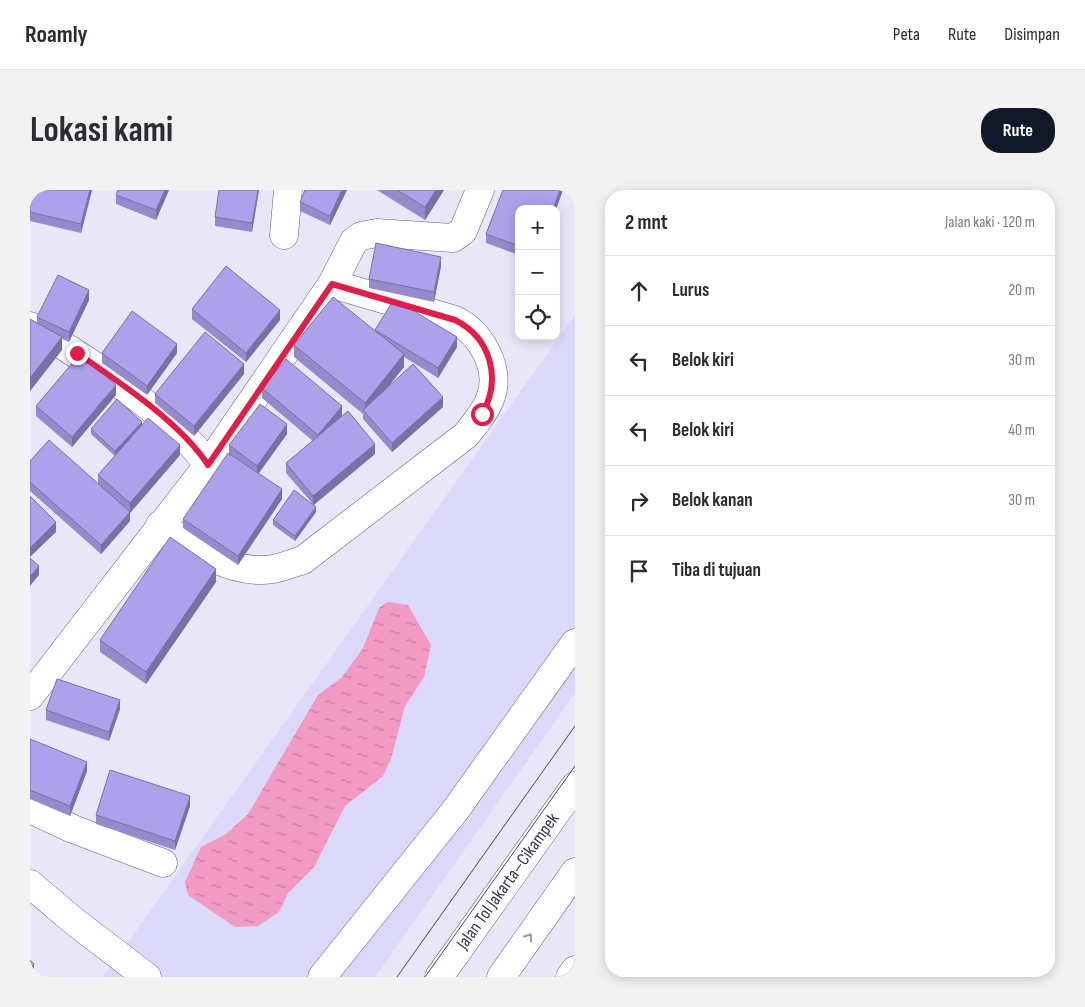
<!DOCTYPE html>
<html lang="id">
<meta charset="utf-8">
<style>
:root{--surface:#fff;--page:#f2f2f3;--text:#2b2b33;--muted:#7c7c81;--line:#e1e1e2;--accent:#111827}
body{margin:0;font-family:"Sofia Sans Condensed",sans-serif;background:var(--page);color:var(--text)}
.controls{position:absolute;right:15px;top:15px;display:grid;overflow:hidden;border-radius:10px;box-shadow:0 2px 12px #0003}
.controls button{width:45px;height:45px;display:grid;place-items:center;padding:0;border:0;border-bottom:1px solid var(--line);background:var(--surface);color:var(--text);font:25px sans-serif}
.stop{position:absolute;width:15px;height:15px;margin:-11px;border:4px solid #e11d48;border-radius:50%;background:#fff}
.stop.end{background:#e11d48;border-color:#fff;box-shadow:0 1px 5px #0008}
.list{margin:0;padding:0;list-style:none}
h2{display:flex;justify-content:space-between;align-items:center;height:65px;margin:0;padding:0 20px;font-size:21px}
h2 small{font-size:16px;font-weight:400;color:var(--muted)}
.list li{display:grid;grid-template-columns:32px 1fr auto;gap:15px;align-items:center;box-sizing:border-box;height:70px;padding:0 20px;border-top:1px solid var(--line)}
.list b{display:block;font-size:19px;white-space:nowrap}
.list em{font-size:16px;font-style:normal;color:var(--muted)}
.icon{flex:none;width:28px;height:28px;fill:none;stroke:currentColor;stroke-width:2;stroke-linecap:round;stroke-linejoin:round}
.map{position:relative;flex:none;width:545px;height:787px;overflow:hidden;border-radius:20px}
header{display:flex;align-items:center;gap:30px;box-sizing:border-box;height:70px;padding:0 25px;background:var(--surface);border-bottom:1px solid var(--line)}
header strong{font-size:24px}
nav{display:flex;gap:28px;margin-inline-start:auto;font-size:18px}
.intro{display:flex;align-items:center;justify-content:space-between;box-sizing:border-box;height:120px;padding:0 30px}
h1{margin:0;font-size:35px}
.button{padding:12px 22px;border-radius:20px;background:var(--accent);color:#fff;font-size:18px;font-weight:700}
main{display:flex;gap:30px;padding:0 30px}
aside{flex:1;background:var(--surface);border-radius:20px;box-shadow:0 2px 12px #0003}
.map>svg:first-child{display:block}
</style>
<header>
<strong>Roamly</strong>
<nav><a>Peta</a><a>Rute</a><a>Disimpan</a></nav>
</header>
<div class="intro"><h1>Lokasi kami</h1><a class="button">Rute</a></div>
<main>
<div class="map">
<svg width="545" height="787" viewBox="0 0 545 787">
<defs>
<pattern id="water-ripples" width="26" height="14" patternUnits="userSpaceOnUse" patternTransform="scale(1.25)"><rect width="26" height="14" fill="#f39ac3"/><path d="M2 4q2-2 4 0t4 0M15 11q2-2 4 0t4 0" fill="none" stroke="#c67ea1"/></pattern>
</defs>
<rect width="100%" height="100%" fill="#e9e7f7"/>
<!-- built -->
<polygon fill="#dcd8fa" points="545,125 545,503 345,787 73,787"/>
<!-- water -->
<polygon fill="url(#water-ripples)" points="357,412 378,415 401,455 394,487 375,516 361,569 353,586 315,616 284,677 258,703 249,722 228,736 205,737 158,705 155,692 171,657 196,644 218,624 288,505 312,487 333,458 349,418"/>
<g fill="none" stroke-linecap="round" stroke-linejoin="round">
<defs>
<g id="street">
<polyline points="254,45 258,0"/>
<path d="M0,136c43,24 82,51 121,82 21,17 42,35 57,57l-178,231"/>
<polyline points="178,275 302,94 324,51 331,46 347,43 423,48 433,41 450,0"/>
<path d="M130,335c32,22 71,51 113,44 10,-2 20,-6 30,-9l163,-125c9,-11 19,-23 24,-36 12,-30 -9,-66 -35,-79l-123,-36"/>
<polyline points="0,619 43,639 133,673"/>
<polyline points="0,694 45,732 117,787"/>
<polyline points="292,787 424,622 545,453"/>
</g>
<g id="highway">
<path id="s1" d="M409,787l136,-191"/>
<polyline points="471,787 545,682"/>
<polyline points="540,787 545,780"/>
</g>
</defs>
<!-- street casing -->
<use href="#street" stroke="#64579c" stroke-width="29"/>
<!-- highway casing -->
<use href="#highway" stroke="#64579c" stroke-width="29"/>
<!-- street -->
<use href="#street" stroke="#fff" stroke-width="28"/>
<!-- highway -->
<use href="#highway" stroke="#fff" stroke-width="28"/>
<!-- tram -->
<g stroke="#4b4564" stroke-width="1">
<polyline points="367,787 545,536"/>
<polyline points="395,787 545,576"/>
</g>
</g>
<!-- wall -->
<g fill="#958acb">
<polygon points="62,0 51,43 0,31 0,16"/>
<polygon points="88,0 139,0 126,30 86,14 86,5"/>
<polygon points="229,0 222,42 185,36 185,27"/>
<polygon points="275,0 317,0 300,35 270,21 270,12"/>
<polygon points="347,0 414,0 395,30"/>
<polygon points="473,0 533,0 526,19 489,19 489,65 456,53 456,44"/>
<polygon points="411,76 404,112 339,98 339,89"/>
<polygon points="59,110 39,152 32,149 32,160 0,201 0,129 7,133 7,127"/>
<polygon points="162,119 250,130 216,172 162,129"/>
<polygon points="345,140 427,157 408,188 374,167 374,177 357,198 413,217 362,262 333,229 333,224 264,167 264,155 345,141"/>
<polygon points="72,163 147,163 117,205 72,173"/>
<polygon points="214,184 164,246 125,213 125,204"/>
<polygon points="232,198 312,226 345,264 284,315 286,322 265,351 243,335 243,330 282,313 256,283 256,273 283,251 232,208"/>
<polygon points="86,205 42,257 6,226 6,216"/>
<polygon points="112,234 150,265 100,323 100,322 100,331 71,364 0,301 0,271 68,294 68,285 85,266 61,244 61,239"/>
<polygon points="257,244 228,283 252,309 208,375 153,338 153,329 199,263 199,255"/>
<polygon points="186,392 116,494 70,462 70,450"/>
<polygon points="90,519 79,551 16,530 16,520"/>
<polygon points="0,549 57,581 40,626 0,609"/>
<polygon points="160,616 145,660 66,634 66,625"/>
</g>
<!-- shaded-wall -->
<g fill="#7971a5">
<polygon points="60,0 62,0 51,43 51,34"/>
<polygon points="135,0 139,0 126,30 126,20"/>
<polygon points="228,0 229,0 222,42 222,33"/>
<polygon points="312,0 317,0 300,35 300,26"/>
<polygon points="406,0 414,0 395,30 395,17"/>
<polygon points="530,0 533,0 526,19 523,19"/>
<polygon points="411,67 411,76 404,112 404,102"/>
<polygon points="59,100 59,110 39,152 39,142"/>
<polygon points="250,120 250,130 216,172 216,163"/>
<polygon points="32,147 32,160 0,201 0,188"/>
<polygon points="427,147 427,157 408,188 408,178"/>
<polygon points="147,154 147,163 117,205 117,196"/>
<polygon points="374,164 374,177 336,224 335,222 335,213"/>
<polygon points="214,174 214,184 164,246 164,236"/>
<polygon points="86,195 86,205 42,257 42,247"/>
<polygon points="413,207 413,217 362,262 362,253"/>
<polygon points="312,216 312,226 288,255 288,245"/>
<polygon points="112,232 112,238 85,267 85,261"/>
<polygon points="257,234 257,244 227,286 227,276"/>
<polygon points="345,254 345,264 283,315 283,306"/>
<polygon points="150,255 150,265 100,323 100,313"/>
<polygon points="252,299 252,309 208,375 208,366"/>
<polygon points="286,317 286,322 265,351 265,346"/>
<polygon points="100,322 100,331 71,364 71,355"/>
<polygon points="26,332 26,342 0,367 0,358"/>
<polygon points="9,376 9,385 0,396 0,386"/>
<polygon points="186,379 186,392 116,494 116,482"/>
<polygon points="90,510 90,519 79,551 79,542"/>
<polygon points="57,572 57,581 40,626 40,616"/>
<polygon points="160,606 160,616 145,660 145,651"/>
<polygon points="4,774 4,784 0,787 0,778"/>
</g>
<!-- building -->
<g fill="#ada1ec" stroke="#7971a5">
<polygon points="4,0 60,0 51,34 0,22 0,16"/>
<polygon points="88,0 135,0 126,20 86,5"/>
<polygon points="189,0 228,0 222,33 185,27"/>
<polygon points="275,0 312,0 300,26 270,12"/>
<polygon points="367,0 406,0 395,17"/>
<polygon points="473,0 530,0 523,19 489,19 489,56 456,44"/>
<polygon points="346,53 411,67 404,102 339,89"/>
<polygon points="196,76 250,120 216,163 162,119"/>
<polygon points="28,85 59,100 39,142 7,127"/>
<polygon points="303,107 374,164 335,213 264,155"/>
<polygon points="364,109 427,147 408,178 345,140"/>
<polygon points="102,121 147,154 117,196 72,163"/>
<polygon points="0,129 32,147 0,188"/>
<polygon points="175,142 214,174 164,236 125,204"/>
<polygon points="50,164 86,195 42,247 6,216"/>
<polygon points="256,169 312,216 288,245 232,198"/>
<polygon points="383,174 413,207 362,253 333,220"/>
<polygon points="87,209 112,232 85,261 61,239"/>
<polygon points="230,214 257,234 227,276 199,255"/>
<polygon points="318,221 345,254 283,306 256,273"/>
<polygon points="118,228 150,255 100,313 68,285"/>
<polygon points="19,250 100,322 71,355 0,292 0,271"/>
<polygon points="198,263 252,299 208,366 153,329"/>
<polygon points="264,300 286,317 265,346 243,330"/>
<polygon points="0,306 26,332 0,358"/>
<polygon points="140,347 186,379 116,482 70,450"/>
<polygon points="0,368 9,376 0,386"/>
<polygon points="27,489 90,510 79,542 16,520"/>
<polygon points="0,549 57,572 40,616 0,600"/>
<polygon points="80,580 160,606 145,651 66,625"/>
<polygon points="0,770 4,774 0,778"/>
</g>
<!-- one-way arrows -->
<defs><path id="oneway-chevron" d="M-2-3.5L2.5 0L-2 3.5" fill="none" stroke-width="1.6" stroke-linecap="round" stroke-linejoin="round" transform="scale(1.25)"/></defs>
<use stroke="#9c99a9" href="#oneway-chevron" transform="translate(499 747) rotate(-55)"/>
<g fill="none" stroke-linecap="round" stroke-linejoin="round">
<!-- route -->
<path stroke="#e11d48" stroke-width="6" d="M47,163c42,29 103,69 131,112l124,-181 123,36c36,18 47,59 27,94"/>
</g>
<g text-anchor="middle" stroke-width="4" stroke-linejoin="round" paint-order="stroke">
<!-- street labels -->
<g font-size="18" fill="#393353" stroke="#fff">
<text dy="6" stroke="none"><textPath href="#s1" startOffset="118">Jalan Tol Jakarta–Cikampek</textPath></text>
</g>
</g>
</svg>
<div class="controls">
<button>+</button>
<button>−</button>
<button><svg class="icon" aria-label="locate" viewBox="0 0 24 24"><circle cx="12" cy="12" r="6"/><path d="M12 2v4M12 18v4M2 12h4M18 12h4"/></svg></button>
</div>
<div class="stop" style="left:452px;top:224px"></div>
<div class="stop end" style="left:47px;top:163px"></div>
</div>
<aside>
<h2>2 mnt<small>Jalan kaki · 120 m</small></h2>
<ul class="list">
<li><svg class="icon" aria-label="ahead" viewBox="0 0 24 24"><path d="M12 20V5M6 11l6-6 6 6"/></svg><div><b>Lurus</b></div><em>20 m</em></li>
<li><svg class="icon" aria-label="left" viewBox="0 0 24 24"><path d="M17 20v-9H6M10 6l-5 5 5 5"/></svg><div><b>Belok kiri</b></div><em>30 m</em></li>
<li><svg class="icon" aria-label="left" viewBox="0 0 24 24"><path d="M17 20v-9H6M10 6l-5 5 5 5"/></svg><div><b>Belok kiri</b></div><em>40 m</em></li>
<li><svg class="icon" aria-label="right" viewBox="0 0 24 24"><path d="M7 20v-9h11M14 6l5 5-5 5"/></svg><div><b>Belok kanan</b></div><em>30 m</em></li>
<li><svg class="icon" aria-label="arrive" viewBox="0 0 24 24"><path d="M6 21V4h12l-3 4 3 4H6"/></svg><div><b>Tiba di tujuan</b></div></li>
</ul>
</aside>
</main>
